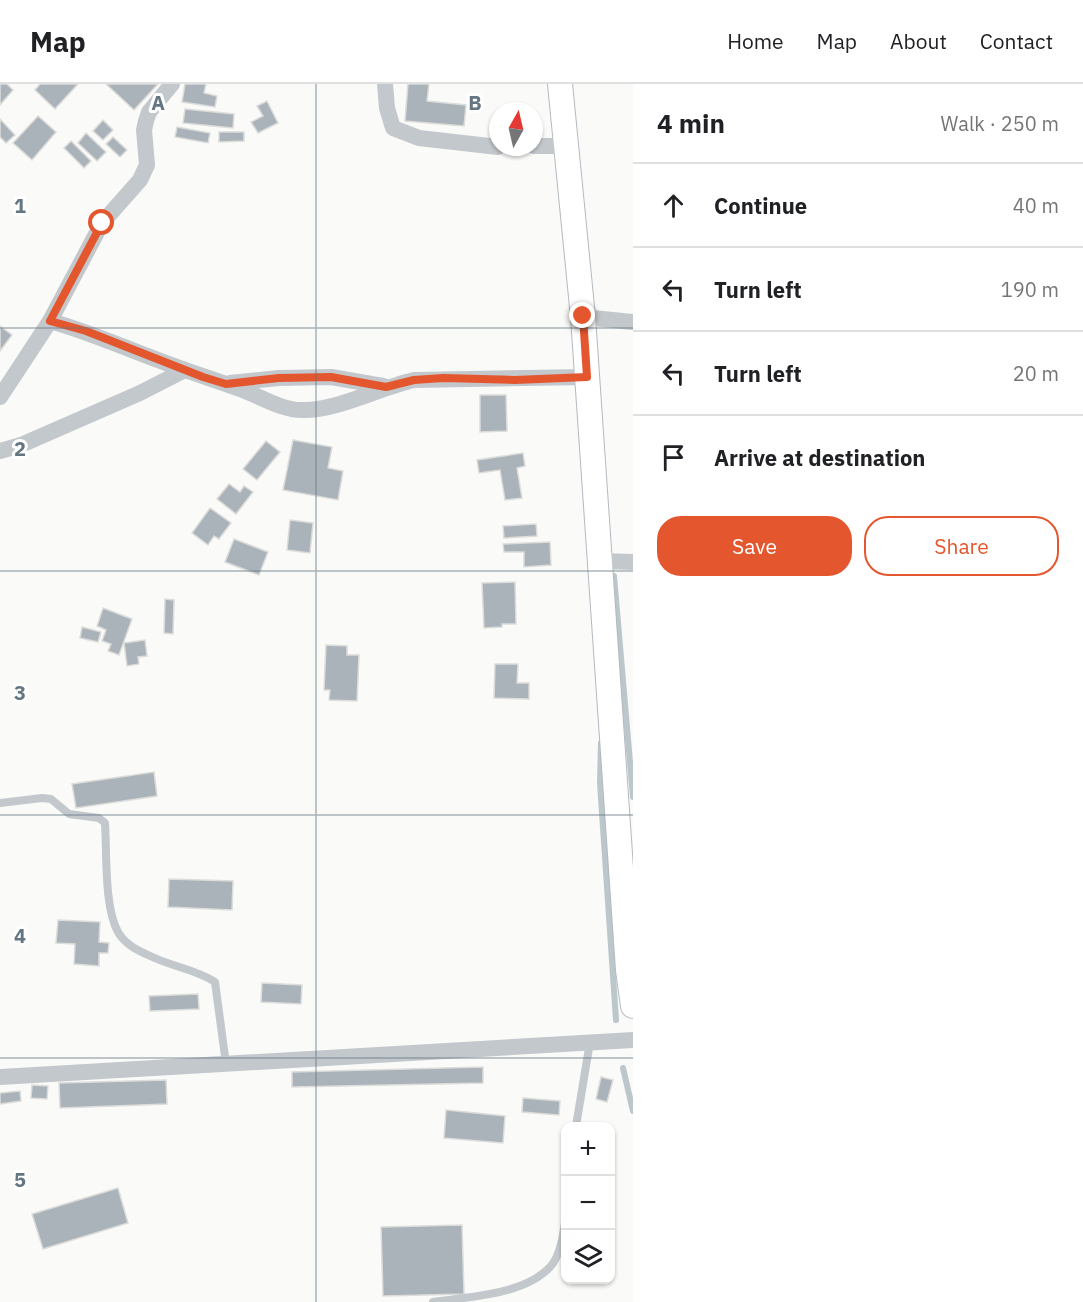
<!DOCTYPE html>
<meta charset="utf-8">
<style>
:root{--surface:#fff;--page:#f2f2f2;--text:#202124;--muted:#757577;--line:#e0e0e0;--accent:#e4572e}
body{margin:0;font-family:"IBM Plex Sans",sans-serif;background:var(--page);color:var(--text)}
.controls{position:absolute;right:18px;bottom:18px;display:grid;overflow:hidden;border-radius:12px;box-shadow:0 2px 4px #0004}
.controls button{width:54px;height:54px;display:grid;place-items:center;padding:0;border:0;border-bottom:2px solid var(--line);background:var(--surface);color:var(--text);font:30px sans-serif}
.compass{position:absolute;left:489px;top:18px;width:54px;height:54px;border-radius:50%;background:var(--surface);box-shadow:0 2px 4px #0004;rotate:8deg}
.stop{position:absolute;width:18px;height:18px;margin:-14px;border:4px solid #e4572e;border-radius:50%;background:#fff}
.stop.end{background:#e4572e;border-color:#fff;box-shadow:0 2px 6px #0008}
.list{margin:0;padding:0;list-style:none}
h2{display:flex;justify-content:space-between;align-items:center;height:78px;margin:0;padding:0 24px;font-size:26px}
h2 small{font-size:20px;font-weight:400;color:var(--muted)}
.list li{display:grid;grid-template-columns:39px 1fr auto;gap:18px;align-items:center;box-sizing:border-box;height:84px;padding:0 24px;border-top:2px solid var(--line)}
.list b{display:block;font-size:22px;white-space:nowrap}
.list em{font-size:20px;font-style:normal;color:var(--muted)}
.actions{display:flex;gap:12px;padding:18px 24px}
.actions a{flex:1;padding:14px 0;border:2px solid var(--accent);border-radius:24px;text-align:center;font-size:21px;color:var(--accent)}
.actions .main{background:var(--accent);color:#fff}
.icon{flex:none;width:33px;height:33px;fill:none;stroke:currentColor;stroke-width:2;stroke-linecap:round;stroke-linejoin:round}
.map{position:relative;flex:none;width:633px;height:1218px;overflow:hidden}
header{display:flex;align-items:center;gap:36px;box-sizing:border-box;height:84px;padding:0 30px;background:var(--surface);border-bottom:2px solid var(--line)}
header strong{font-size:28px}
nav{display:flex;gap:33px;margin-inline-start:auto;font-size:21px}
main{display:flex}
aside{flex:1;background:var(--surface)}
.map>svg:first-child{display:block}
</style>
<header>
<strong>Map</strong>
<nav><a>Home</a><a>Map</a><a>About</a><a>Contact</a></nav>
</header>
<main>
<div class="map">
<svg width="633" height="1218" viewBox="0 0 633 1218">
<rect width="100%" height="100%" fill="#fafaf8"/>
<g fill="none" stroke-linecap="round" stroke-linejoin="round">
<!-- stream -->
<g stroke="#bbc7cb" stroke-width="6">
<polyline points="614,492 633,713"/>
<polyline points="601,659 600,699 616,936"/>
<polyline points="623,984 633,1027"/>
</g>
</g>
<!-- building -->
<g fill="#aab3b9" stroke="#dcdcda" stroke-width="1.5">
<polygon points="0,0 7,0 13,6 0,21"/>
<polygon points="40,0 78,0 55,25 35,6"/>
<polygon points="106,0 158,0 134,26"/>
<polygon points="185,0 206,0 204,9 217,12 215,23 182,18"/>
<polygon points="408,0 429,0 427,17 466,21 464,42 405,37"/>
<polygon points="267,17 278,39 258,49 251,38 263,32 257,22"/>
<polygon points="185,25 234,30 233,44 183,39"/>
<polygon points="38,32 56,48 32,76 13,59"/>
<polygon points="0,35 15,51 6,59 0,53"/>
<polygon points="103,36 113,46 103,56 93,47"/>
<polygon points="177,43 210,49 208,59 175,53"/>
<polygon points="219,48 244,48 244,57 219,58"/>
<polygon points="86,49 106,68 97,77 78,59"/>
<polygon points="113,53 127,66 120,73 106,60"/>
<polygon points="71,57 91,77 84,84 64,64"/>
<polygon points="0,242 12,251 0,267"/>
<polygon points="480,311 506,311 507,347 480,348"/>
<polygon points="293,356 332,363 328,384 343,387 338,416 283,406"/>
<polygon points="266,357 280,368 257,396 243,385"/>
<polygon points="523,369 525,382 517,384 522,414 505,416 500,386 479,389 477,376"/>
<polygon points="229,400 240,408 244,402 253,408 236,430 217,415"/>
<polygon points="210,424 231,439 219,455 214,452 208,461 192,449"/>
<polygon points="290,436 313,439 310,469 287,466"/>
<polygon points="536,440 537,452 504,454 503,442"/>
<polygon points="234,455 268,468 259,491 225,478"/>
<polygon points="550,458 551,481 524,483 524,468 504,468 503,460"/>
<polygon points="515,498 516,540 502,540 502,543 484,544 482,499"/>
<polygon points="165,515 174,516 173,550 164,549"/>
<polygon points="103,524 132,535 119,571 108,567 111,560 102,557 106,546 97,542"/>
<polygon points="82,543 101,548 98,558 80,554"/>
<polygon points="145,556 147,572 138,573 139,580 127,582 124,559"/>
<polygon points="326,561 347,562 347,571 359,571 357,617 329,616 330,606 324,606"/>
<polygon points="495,580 518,580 517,599 529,599 529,615 494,614"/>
<polygon points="154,688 157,712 76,724 72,700"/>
<polygon points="169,795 233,797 232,826 168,823"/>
<polygon points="58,836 100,838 99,858 109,859 108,869 99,869 99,882 74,880 75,860 56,859"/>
<polygon points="262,899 302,901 301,920 261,918"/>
<polygon points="198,910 199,925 150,927 149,912"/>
<polygon points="483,983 483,999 292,1003 292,988"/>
<polygon points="601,993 613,996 607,1018 596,1015"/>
<polygon points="166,996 167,1020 60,1024 59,999"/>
<polygon points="32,1001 48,1002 47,1015 31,1014"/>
<polygon points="20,1007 21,1017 0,1020 0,1009"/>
<polygon points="523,1014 560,1017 559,1031 522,1028"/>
<polygon points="446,1026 505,1032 503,1059 444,1054"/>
<polygon points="118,1104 128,1139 43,1165 32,1130"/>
<polygon points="462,1141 464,1210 383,1212 381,1143"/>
</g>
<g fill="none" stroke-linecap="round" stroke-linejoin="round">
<defs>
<polyline id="secondary" points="560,0 583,233 628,886 633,922"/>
</defs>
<!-- secondary casing -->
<use href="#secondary" stroke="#b3babf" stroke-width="26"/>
<!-- service -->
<g stroke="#c3c8cc" stroke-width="8">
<path d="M0,719l42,-5 9,1 18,15 30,4 6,5c2,30 -1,84 13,109 8,14 23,20 37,26 19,9 42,12 60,24l11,82"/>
<polyline points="576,1042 590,958"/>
<path d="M433,1218c35,-5 91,-7 117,-35 11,-11 14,-37 16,-52"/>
</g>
<!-- minor -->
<g stroke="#c3c8cc" stroke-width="16">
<polyline points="385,0 387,24 393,44 419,54 498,63"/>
<polyline points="534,62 565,62"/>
<polyline points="583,233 633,238"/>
<path d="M50,237c40,11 77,28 116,42 24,9 49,17 74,26 20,7 42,22 64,21 34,0 75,-22 110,-30l173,-3"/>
<polyline points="230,299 279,294 331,293 383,302"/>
<polyline points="0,313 50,237 102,139 140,96 147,81 144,46 146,37 149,28 172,0"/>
<polyline points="0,367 21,361 140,309 185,286"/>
<polyline points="600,477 633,478"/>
<polyline points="0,993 633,956"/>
</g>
<!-- secondary -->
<use href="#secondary" stroke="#fff" stroke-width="24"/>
</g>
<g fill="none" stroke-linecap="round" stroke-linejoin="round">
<!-- route -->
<polyline stroke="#e4572e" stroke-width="8" points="102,139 50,237 86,247 203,293 226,300 279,294 331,293 386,303 414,296 443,294 515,296 587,293 583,232"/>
</g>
<!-- grid -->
<path fill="none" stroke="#657683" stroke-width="1.5" stroke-opacity="0.55" d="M316,0v1218M0,244h633M0,487h633M0,731h633M0,974h633"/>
<g font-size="20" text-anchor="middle" font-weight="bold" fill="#657683" stroke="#fff" stroke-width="6" stroke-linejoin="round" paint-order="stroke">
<text x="158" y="26">A</text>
<text x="475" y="26">B</text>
<text x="20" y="129">1</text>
<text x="20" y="372">2</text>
<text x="20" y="616">3</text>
<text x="20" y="859">4</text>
<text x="20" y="1103">5</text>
</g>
</svg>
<div class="controls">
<button>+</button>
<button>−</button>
<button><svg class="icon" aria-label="layers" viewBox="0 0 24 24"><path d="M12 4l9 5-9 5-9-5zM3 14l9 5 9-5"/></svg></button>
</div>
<svg class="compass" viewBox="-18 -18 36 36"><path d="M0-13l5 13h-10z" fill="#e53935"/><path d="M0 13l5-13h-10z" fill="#757577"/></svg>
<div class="stop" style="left:102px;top:139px"></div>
<div class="stop end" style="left:583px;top:232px"></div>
</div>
<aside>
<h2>4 min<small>Walk · 250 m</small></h2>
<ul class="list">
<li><svg class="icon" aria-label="ahead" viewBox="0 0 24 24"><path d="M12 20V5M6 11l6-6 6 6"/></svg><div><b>Continue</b></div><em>40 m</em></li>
<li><svg class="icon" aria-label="left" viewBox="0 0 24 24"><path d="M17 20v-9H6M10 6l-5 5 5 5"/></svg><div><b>Turn left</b></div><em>190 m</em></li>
<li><svg class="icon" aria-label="left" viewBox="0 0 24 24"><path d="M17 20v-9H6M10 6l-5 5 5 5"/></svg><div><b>Turn left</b></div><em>20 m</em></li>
<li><svg class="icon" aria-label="arrive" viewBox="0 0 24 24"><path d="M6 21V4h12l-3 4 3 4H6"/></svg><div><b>Arrive at destination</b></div></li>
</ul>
<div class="actions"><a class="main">Save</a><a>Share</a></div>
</aside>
</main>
